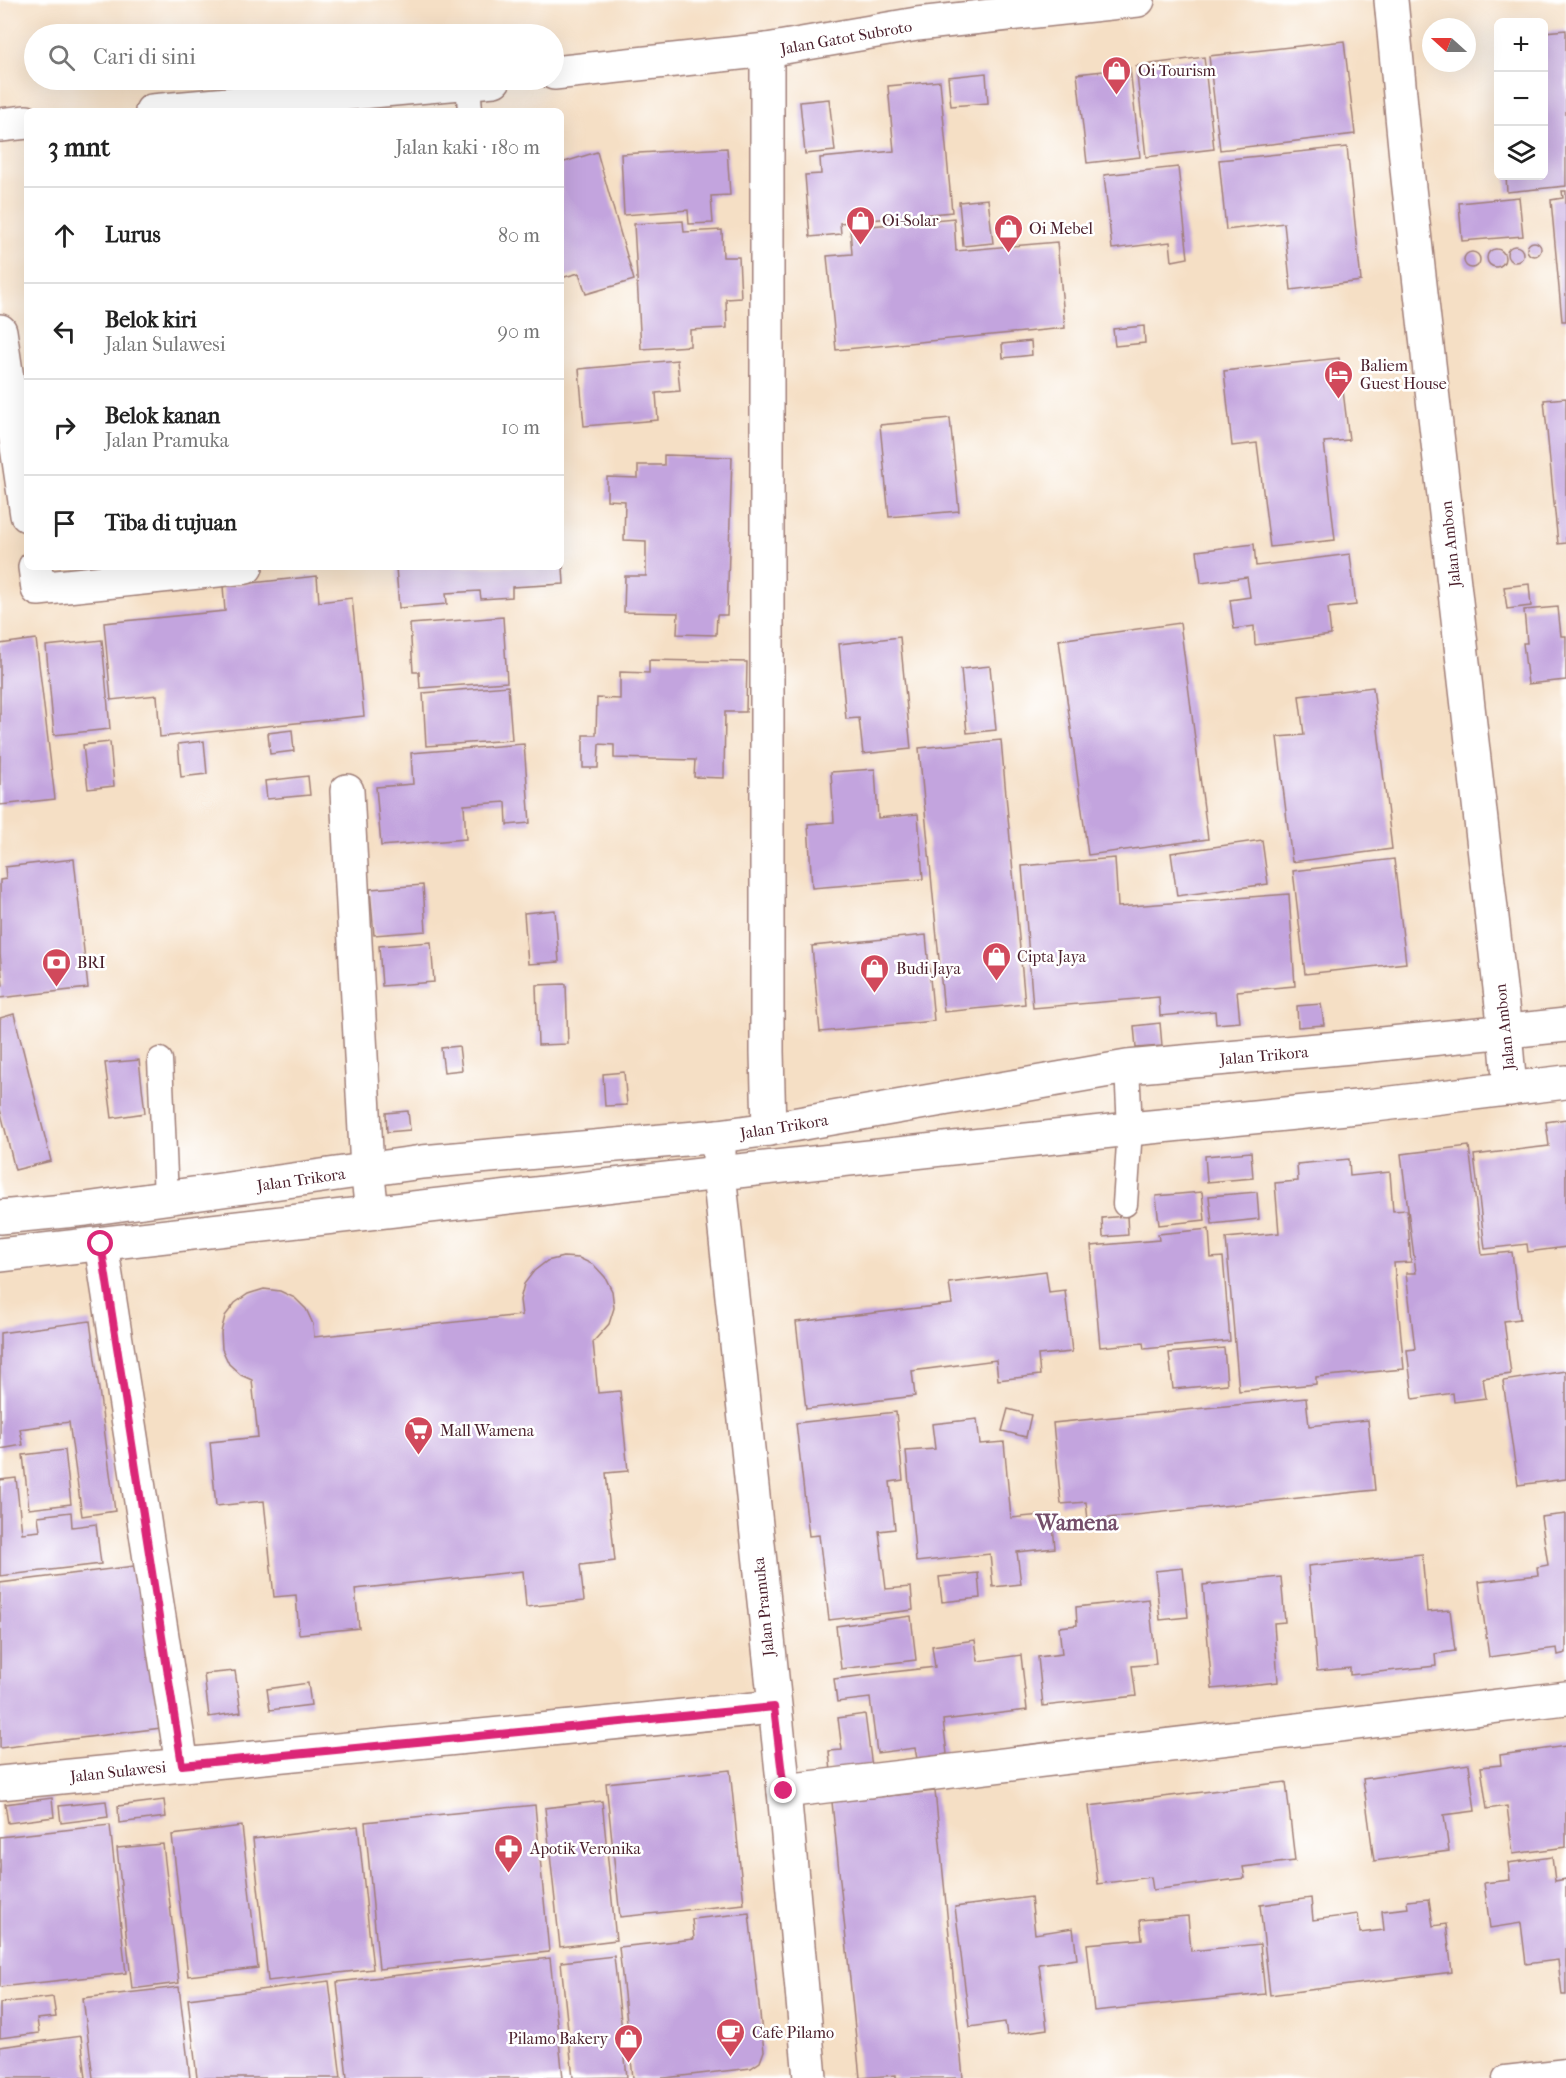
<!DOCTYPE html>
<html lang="id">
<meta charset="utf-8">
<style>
:root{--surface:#fff;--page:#f6f6f6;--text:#222;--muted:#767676;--line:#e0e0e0}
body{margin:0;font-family:"IM FELL French Canon",serif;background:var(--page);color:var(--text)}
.controls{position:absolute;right:18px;top:18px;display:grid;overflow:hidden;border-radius:9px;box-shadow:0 6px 24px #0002}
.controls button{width:54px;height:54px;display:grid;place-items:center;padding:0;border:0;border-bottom:2px solid var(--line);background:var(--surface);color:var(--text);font:30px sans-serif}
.compass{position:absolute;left:1422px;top:18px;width:54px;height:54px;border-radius:50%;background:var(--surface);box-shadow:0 6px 24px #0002;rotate:291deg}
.stop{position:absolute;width:18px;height:18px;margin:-14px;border:4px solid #db2777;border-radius:50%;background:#fff}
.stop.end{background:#db2777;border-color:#fff;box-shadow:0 2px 6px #0008}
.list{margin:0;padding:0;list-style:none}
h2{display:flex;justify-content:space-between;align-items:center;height:78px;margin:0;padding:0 24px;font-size:26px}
h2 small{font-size:20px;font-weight:400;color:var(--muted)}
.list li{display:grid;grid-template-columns:39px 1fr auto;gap:18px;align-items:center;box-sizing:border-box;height:96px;padding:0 24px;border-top:2px solid var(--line)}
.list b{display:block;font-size:22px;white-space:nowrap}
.list p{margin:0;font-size:20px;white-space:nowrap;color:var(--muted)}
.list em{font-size:20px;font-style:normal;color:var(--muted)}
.icon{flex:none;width:33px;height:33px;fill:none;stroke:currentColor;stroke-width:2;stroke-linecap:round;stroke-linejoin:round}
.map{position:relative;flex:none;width:1566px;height:2078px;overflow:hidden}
.search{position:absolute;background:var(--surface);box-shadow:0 6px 24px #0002;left:24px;top:24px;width:540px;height:66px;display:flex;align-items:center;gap:15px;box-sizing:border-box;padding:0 21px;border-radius:33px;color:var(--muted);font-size:22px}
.panel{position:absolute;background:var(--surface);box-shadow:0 6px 24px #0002;left:24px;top:108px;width:540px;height:462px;border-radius:9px}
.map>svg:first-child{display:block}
</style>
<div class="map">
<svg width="1566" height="2078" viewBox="0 0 1566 2078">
<rect width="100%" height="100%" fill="#fff"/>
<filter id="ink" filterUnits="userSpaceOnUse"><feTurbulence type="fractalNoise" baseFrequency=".0167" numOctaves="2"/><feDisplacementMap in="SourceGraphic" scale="12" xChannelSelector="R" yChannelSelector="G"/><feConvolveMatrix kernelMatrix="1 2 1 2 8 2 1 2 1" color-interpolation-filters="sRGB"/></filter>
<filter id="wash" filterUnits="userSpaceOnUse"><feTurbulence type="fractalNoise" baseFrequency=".008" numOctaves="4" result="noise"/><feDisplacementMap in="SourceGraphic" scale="24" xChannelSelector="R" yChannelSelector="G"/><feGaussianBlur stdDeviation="1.35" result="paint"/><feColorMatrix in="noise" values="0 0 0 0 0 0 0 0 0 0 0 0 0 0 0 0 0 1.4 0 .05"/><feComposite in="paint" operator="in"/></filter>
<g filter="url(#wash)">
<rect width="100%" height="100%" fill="#f5dfc5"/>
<g id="blocks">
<!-- building -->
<g fill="#c3a4de">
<polygon points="1566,30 1566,186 1507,192 1506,176 1544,176 1544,32"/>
<polygon points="1344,41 1355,134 1220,150 1209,56"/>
<polygon points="1204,57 1214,149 1146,157 1136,66"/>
<polygon points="1130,68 1140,157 1087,163 1077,74"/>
<polygon points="986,73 988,103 951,106 948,77"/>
<polygon points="940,81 952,212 840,223 841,234 810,237 805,175 821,174 820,158 894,151 888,86"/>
<polygon points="829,99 835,151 805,154 800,102"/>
<polygon points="1347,147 1361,281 1291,290 1284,223 1226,230 1219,160"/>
<polygon points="727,148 730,195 711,196 713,223 689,224 688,210 624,215 621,154"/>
<polygon points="597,152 634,280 586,294 579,273 561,278 561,163"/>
<polygon points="1178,167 1188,258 1172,261 1170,242 1112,249 1104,175"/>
<polygon points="1562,191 1566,191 1566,321 1562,321 1551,200 1563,198"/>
<polygon points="1519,197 1523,236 1462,241 1459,203"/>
<polygon points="988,199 993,243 963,246 959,202"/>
<polygon points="954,218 956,251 1057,242 1065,328 836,350 827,256 852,254 850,228"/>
<polygon points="683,221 684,232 722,230 723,257 739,257 741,298 726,299 727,328 690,330 690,346 641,349 634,224"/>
<circle cx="1534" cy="249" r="7"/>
<circle cx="1515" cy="254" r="8"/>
<circle cx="1496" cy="258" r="9"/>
<circle cx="1472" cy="260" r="8"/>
<polygon points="1144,326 1145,343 1115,346 1113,329"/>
<polygon points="1031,341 1032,355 1003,358 1002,344"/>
<polygon points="1339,358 1349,440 1324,442 1335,540 1270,547 1257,443 1232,446 1224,371"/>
<polygon points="677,360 680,391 656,393 658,420 584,426 579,369"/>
<polygon points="1566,398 1566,543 1558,544 1544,400"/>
<polygon points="950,418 959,511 889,517 880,425"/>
<polygon points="664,455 732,457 727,615 717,615 716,635 677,634 678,613 624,612 625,576 646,576 646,541 624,540 625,501 607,500 607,477 638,478 638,465 664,465"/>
<polygon points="1254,544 1256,566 1350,554 1356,605 1328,608 1331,635 1255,645 1254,626 1234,629 1230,600 1250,597 1247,577 1201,583 1197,551"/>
<polygon points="396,567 563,567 564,584 512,587 512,597 481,599 480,591 446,593 447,604 399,608"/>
<polygon points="317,576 319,602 352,598 364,716 160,737 157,695 111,700 104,623 225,611 223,586"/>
<polygon points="1529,584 1531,606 1507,609 1504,587"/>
<polygon points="1558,607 1561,636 1566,636 1566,680 1528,684 1523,643 1527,643 1524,610"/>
<polygon points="503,617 507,682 420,688 419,672 413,672 410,624"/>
<polygon points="1180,623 1208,839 1088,855 1059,640"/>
<polygon points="900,637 911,749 863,754 859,718 846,719 839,644"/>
<polygon points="36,639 55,799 0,805 0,644"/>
<polygon points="102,640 110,729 54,735 46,646"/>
<polygon points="649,660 747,662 746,712 725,712 724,778 694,777 695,760 614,758 614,745 599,744 598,768 583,768 583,735 596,735 597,698 620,699 620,672 649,673"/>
<polygon points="990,666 996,730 967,733 961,669"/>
<polygon points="508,686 512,740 426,746 423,693"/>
<polygon points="1373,687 1392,849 1292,862 1277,737 1304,735 1299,696"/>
<polygon points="292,730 294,751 270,754 268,733"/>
<polygon points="1001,740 1025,1004 944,1012 919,748"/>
<polygon points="204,741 207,774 181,777 178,744"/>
<polygon points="110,742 114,786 88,789 83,745"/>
<polygon points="524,744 530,823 507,825 506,802 464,805 466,839 381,846 376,787 413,784 411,753"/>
<polygon points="875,769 878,818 918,814 923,879 812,888 808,824 834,822 831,772"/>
<polygon points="308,776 310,795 267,799 265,781"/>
<polygon points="1262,840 1268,884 1177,896 1171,853"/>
<polygon points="1115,858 1118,907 1289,894 1295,986 1237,991 1240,1022 1216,1024 1215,1011 1160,1016 1159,997 1033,1008 1022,866"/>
<polygon points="74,859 88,988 0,998 0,986 3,985 0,954 0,880 6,879 5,867"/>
<polygon points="1394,859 1406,963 1305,974 1293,871"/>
<polygon points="423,885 426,931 374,935 370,889"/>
<polygon points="555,910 559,962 528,964 524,913"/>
<polygon points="926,935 934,1021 820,1032 812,946"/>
<polygon points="431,942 434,982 382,986 379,946"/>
<polygon points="566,984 568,1044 538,1045 536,985"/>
<polygon points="1321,1004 1324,1025 1298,1027 1297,1006"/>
<polygon points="14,1014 51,1161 15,1170 0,1109 0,1018"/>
<polygon points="1160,1023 1162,1046 1136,1048 1134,1026"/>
<polygon points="459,1046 462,1070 444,1072 441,1048"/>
<polygon points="139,1060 145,1113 112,1118 105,1063"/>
<polygon points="624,1072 627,1105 605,1106 603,1074"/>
<polygon points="408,1111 410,1130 387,1132 386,1113"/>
<polygon points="1566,1119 1566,1247 1528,1252 1527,1244 1485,1249 1474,1155 1549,1146 1546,1122"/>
<polygon points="1469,1146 1482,1255 1512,1252 1520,1319 1504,1321 1511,1374 1483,1378 1486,1398 1454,1402 1453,1393 1413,1399 1407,1350 1415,1349 1406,1273 1416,1273 1401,1154"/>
<polygon points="1251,1152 1253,1178 1207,1182 1205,1156"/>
<polygon points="1349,1159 1350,1176 1390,1172 1393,1211 1407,1210 1411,1262 1394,1263 1404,1369 1316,1377 1316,1384 1239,1391 1226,1238 1279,1233 1275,1183 1298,1181 1297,1164"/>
<polygon points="1202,1192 1205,1220 1159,1225 1156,1196"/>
<polygon points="1257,1192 1259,1219 1212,1224 1209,1196"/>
<polygon points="1127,1216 1128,1235 1103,1237 1102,1218"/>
<polygon points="1209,1229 1211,1258 1223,1257 1230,1341 1144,1349 1143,1343 1100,1347 1091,1246 1159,1240 1158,1234"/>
<polygon points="563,1257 579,1258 594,1265 605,1277 612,1291 614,1308 609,1324 593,1342 598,1393 620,1391 628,1471 606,1473 615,1561 580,1565 584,1601 526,1607 523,1571 355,1589 359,1628 299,1634 296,1595 274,1597 264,1501 216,1506 210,1442 258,1437 252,1380 241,1375 229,1364 222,1349 221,1332 225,1316 235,1303 248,1294 264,1289 280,1291 295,1298 306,1309 313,1324 314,1337 522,1315 520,1300 524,1284 534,1271 547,1261"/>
<polygon points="1046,1271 1049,1292 1065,1290 1072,1352 1038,1355 1040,1375 998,1380 996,1360 912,1371 915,1396 806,1409 796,1322 952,1304 949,1283"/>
<polygon points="90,1321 115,1511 82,1516 69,1422 20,1429 23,1445 0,1449 0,1333"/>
<polygon points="1224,1348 1227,1384 1173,1389 1169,1353"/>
<polygon points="1566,1371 1566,1479 1518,1485 1503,1381"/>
<polygon points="1306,1398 1309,1426 1368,1420 1375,1490 1088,1520 1086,1502 1061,1504 1053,1423"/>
<polygon points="1008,1409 1031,1415 1026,1437 1002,1431"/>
<polygon points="896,1412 903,1480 890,1482 895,1529 879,1531 886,1589 911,1587 913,1610 829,1620 819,1535 809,1536 796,1423"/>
<polygon points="977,1419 980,1444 1004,1442 1011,1518 1052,1514 1055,1548 1017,1552 1021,1584 993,1587 990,1554 916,1562 906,1451 935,1449 932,1424"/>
<polygon points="65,1450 71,1504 29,1509 23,1455"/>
<polygon points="16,1478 22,1533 40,1531 38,1516 71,1512 72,1527 96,1524 101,1564 0,1576 0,1480"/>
<polygon points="1566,1514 1566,1653 1558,1655 1557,1648 1489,1657 1479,1582 1538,1575 1537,1567 1548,1565 1541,1517"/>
<polygon points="1422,1554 1427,1612 1450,1610 1455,1651 1435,1654 1436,1666 1350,1675 1350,1668 1317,1671 1308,1566"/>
<polygon points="142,1565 161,1728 0,1748 0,1583"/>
<polygon points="1183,1568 1188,1617 1160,1620 1155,1571"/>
<polygon points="978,1573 980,1598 942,1602 939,1577"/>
<polygon points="1281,1577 1285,1622 1274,1623 1278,1682 1212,1689 1203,1585"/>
<polygon points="1149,1599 1156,1664 1132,1666 1136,1696 1043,1706 1038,1657 1062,1654 1059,1627 1077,1625 1076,1607"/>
<polygon points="911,1616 916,1660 841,1669 836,1626"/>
<polygon points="975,1640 978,1661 1021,1655 1027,1710 943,1720 947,1754 917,1759 915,1748 877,1753 870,1698 837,1702 834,1679 935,1667 932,1646"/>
<polygon points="235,1671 241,1712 209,1717 204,1674"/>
<polygon points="308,1683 311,1705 270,1710 267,1689"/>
<polygon points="865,1714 872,1767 831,1772 829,1751 842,1750 838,1718"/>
<polygon points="1566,1746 1566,1847 1513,1854 1507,1806 1487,1809 1481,1767 1501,1765 1500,1755"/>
<polygon points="1469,1764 1475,1811 1444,1815 1449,1851 1374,1861 1363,1779"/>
<polygon points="730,1770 744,1904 620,1917 606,1783"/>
<polygon points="1286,1782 1295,1861 1243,1867 1245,1878 1153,1890 1151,1877 1098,1884 1089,1806"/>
<polygon points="935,1791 963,2078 896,2078 896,2075 860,2078 832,1802"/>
<polygon points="52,1798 54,1817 8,1823 5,1804"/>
<polygon points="164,1800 166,1817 119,1823 118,1806"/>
<polygon points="106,1801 108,1817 61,1823 59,1806"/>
<polygon points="602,1801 616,1940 560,1947 545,1808"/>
<polygon points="535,1805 549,1952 379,1969 365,1822"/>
<polygon points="110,1825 126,1973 0,1987 0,1837"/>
<polygon points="242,1826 258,1968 188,1976 172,1835"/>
<polygon points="358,1826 373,1969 268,1981 253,1839"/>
<polygon points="163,1844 179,1983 132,1989 117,1848"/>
<polygon points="1552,1857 1555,1881 1566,1879 1566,1995 1562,1995 1558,1960 1526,1964 1521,1923 1490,1928 1484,1883 1510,1880 1508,1863"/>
<polygon points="1031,1897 1035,1934 1073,1928 1077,1959 1039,1964 1047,2029 1007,2035 1005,2022 970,2027 955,1907"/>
<polygon points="1311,1898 1313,1920 1358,1914 1360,1933 1384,1930 1382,1911 1408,1908 1407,1901 1429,1899 1433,1926 1446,1924 1452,1972 1270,1995 1260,1905"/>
<polygon points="749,1913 764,2051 760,2062 751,2068 665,2078 633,2078 619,1947 694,1939 692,1919"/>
<polygon points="1188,1916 1191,1951 1260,1944 1265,1994 1094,2011 1087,1944 1142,1939 1140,1920"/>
<polygon points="614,1956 627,2077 573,2078 561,1962"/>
<polygon points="550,1958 563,2078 347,2078 337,1982"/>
<polygon points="329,1981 341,2078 197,2078 188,1999"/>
<polygon points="179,1987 190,2078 93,2078 83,1998"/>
<polygon points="53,1997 56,2017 37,2019 39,2033 0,2038 0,2003"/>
<polygon points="81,2036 86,2078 0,2078 0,2047"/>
</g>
</g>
</g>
<g filter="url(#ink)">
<use href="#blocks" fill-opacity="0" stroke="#a07f78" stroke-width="1.5"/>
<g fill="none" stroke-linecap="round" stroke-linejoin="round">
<defs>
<g id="service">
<polyline points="468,82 470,111"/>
<polyline points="160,1060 166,1198"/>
<polyline points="1125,1204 1130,1129 1127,1067"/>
<polyline points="1505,2078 1566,2071"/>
</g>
<g id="minor">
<polyline points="767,50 767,1052 769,1129"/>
<polyline points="0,331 27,515"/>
<polyline points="35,567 38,589 246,567"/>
<polyline points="347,791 367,1169 372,1212"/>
<polyline points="719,1136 719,1173 784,1791 810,2078"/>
<polyline points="101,1244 182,1765"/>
<polyline points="0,1783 774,1707"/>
<polyline points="784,1791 1566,1698"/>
</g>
<g id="tertiary">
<polyline points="1391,0 1408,179 1505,1032 1510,1089"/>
<polyline points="554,73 767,50 917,24 1138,0"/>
<polyline points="152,111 494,80"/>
<polyline points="0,125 27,122"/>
</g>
<g id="trunk">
<polyline points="0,1217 86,1209 422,1162 719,1136 769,1129 1127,1067 1362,1046 1566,1025"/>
<polyline points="0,1255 719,1173 1130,1129 1367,1106 1566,1082"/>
</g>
</defs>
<!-- service casing -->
<use href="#service" stroke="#a07f78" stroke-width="27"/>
<!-- minor casing -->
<use href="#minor" stroke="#a07f78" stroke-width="36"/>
<!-- tertiary casing -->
<use href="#tertiary" stroke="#a07f78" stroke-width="36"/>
<!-- trunk casing -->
<use href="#trunk" stroke="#a07f78" stroke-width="36"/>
<!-- service -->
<use href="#service" stroke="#fff" stroke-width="24"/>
<!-- minor -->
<use href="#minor" stroke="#fff" stroke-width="33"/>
<!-- tertiary -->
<use href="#tertiary" stroke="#fff" stroke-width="33"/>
<!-- trunk -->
<use href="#trunk" stroke="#fff" stroke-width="33"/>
</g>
</g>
<g fill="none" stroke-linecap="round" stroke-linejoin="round" filter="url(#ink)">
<!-- route -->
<polyline stroke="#db2777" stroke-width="8" points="101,1244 182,1765 774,1707 784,1791"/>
</g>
<!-- icons -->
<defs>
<symbol id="shop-pin" viewBox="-11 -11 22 30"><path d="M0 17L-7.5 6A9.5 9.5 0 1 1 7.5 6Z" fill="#d1495b" stroke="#fff"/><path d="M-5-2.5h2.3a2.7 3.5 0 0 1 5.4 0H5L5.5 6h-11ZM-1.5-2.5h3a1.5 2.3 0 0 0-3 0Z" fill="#fff"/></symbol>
<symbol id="hotel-pin" viewBox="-11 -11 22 30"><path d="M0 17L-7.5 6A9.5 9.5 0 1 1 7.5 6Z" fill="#d1495b" stroke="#fff"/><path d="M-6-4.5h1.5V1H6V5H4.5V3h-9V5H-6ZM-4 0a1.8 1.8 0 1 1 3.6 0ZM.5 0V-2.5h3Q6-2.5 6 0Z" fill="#fff"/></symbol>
<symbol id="bank-pin" viewBox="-11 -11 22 30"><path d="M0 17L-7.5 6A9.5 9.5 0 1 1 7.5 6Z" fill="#d1495b" stroke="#fff"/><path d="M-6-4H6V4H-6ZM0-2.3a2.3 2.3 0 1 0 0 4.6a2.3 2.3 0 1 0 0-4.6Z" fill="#fff"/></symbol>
<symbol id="supermarket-pin" viewBox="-11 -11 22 30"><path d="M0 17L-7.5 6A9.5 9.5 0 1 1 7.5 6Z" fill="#d1495b" stroke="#fff"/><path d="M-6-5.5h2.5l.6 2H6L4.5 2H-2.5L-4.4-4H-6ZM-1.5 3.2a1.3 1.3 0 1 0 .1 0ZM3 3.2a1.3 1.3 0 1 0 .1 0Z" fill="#fff"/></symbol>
<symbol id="pharmacy-pin" viewBox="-11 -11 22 30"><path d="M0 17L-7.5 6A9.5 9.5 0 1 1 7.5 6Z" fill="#d1495b" stroke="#fff"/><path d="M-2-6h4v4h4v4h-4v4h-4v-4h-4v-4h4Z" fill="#fff"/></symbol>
<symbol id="cafe-pin" viewBox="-11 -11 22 30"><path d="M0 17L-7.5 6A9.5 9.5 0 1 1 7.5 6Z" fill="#d1495b" stroke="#fff"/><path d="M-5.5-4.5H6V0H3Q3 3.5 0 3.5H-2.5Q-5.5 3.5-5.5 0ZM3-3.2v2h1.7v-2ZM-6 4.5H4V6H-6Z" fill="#fff"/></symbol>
</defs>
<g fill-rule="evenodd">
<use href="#shop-pin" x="1100" y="54" width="33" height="45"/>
<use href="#shop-pin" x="844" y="204" width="33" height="45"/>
<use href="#shop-pin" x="992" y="212" width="33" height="45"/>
<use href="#hotel-pin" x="1322" y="358" width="33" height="45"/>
<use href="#shop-pin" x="980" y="940" width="33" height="45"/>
<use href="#bank-pin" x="40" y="946" width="33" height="45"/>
<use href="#shop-pin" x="858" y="952" width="33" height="45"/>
<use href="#supermarket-pin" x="402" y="1414" width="33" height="45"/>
<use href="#pharmacy-pin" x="492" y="1832" width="33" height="45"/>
<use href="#cafe-pin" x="714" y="2016" width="33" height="45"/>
<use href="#shop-pin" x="612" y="2022" width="33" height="45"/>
</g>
<g text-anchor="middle" stroke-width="5" stroke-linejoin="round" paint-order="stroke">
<!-- street labels -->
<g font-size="16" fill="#4a1f2b" stroke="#fff">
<text transform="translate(846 37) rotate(-10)" y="6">Jalan Gatot Subroto</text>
<text transform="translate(1450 544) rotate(-96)" y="6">Jalan Ambon</text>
<text transform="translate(1504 1027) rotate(-96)" y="6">Jalan Ambon</text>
<text transform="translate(1264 1055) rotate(-5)" y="6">Jalan Trikora</text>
<text transform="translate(784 1126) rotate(-9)" y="6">Jalan Trikora</text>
<text transform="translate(301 1179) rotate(-8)" y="6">Jalan Trikora</text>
<text transform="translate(763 1607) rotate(-96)" y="6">Jalan Pramuka</text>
<text transform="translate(118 1771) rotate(-6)" y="6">Jalan Sulawesi</text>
</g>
<!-- poi labels -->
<g font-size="16" fill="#4a1f2b" stroke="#fff" text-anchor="start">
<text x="1138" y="76">Oi Tourism</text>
<text x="882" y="226">Oi-Solar</text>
<text x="1029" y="234">Oi Mebel</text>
<text x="1360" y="371">Baliem<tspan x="1360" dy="18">Guest House</tspan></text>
<text x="1017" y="962">Cipta Jaya</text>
<text x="77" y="968">BRI</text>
<text x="896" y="974">Budi Jaya</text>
<text x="440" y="1436">Mall Wamena</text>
<text x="530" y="1854">Apotik Veronika</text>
<text x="752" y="2038">Cafe Pilamo</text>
<text x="608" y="2044" text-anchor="end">Pilamo Bakery</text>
</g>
<!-- district labels -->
<g font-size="22" font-weight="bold" fill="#744e6a" stroke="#fff">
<text x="1077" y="1530">Wamena</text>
</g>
</g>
</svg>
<div class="controls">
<button>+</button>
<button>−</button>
<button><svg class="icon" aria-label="layers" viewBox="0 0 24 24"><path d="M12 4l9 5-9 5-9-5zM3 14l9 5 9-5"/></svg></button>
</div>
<svg class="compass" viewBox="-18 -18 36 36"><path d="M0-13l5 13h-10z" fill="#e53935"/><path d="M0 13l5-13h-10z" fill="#767676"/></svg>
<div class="stop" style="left:101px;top:1244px"></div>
<div class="stop end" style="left:784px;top:1791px"></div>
<div class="search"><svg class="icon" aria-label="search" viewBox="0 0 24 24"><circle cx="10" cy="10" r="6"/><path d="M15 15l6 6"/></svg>Cari di sini</div>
<section class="panel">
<h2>3 mnt<small>Jalan kaki · 180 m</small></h2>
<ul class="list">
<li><svg class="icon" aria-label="ahead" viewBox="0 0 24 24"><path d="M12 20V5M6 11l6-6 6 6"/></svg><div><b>Lurus</b></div><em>80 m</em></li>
<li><svg class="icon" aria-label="left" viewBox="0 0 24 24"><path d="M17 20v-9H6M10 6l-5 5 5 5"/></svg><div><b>Belok kiri</b><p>Jalan Sulawesi</p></div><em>90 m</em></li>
<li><svg class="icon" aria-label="right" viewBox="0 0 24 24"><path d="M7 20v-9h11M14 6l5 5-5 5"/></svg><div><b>Belok kanan</b><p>Jalan Pramuka</p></div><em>10 m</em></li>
<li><svg class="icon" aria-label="arrive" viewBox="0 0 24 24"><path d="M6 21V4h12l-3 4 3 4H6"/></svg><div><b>Tiba di tujuan</b></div></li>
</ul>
</section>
</div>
